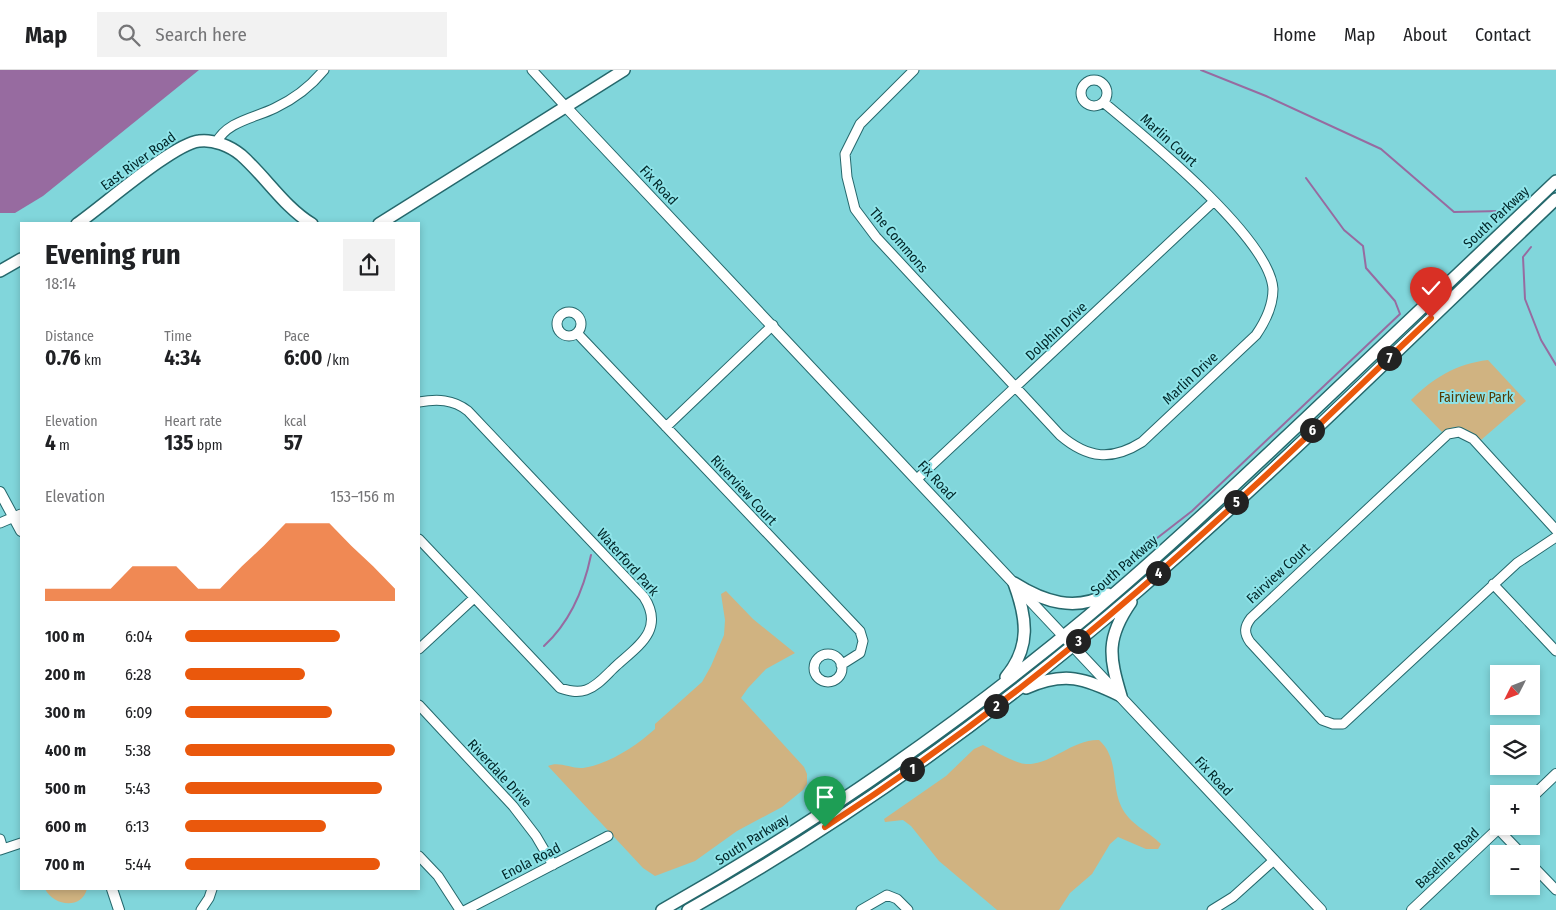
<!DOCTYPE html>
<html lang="en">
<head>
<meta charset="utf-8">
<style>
  body { margin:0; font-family:"Fira Sans Condensed",sans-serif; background:#f2f2f2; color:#202124; height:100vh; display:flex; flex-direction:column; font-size:19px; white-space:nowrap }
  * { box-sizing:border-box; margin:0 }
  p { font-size:16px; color:#757577 }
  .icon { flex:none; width:28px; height:28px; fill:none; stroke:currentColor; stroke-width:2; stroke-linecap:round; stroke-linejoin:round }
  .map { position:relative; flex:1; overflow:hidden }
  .sheet { position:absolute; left:20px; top:152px; width:400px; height:668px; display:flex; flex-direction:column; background:#fff; border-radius:0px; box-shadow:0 2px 8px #0003 }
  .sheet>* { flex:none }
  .needle { width:32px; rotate:228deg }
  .tools { position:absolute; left:1490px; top:595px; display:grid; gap:10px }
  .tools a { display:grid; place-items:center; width:50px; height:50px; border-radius:0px; background:#fff; box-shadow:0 2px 8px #0003; font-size:25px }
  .pin { position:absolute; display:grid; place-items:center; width:42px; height:42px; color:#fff; margin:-51px -21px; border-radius:50% 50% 50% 0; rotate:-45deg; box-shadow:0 0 5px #0007 }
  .pin .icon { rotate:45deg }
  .km { position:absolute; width:25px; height:25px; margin:-12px; border-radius:50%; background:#222; color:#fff; font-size:14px; line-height:25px; text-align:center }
  .round { display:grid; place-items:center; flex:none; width:52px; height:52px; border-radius:0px; background:#f2f2f2 }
  .head { display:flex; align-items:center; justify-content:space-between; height:85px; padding:0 25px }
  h1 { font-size:28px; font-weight:700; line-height:38px }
  .figures { display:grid; grid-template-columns:repeat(3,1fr); gap:8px; height:85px; padding:5px 25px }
  .figures div { display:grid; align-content:center }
  .figures b { font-size:21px; font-weight:700 }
  .figures small { font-size:14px; font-weight:400 }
  .figures p { font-size:14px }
  .chart { height:140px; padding:10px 25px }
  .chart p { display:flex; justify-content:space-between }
  .chart svg { width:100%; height:90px; margin-top:5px; fill:#ea580c; opacity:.7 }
  ul { padding:0 25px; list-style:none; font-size:16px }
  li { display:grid; grid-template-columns:80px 60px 1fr; align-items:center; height:38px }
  li i { height:12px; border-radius:6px; background:#ea580c }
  header { display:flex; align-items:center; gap:30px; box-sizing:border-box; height:70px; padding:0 25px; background:#fff; border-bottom:1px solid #e0e0e0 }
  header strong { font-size:24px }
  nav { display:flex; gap:28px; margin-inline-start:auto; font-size:18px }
  .search { width:350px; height:45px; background:#f2f2f2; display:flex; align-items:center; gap:12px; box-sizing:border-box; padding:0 18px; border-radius:0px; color:#757577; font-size:19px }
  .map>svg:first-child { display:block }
</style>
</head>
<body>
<header>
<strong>Map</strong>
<div class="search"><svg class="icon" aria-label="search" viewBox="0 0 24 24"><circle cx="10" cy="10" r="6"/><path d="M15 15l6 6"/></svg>Search here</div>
<nav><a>Home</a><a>Map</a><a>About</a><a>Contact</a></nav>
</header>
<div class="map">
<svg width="1556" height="840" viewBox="0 0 1556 840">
  <rect width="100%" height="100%" fill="#81d6db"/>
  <!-- green -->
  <path fill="#d0b381" d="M1488,290L1526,331L1481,370C1469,359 1457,352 1442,362L1411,330C1433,308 1456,294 1488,290Z
    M726,521L753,549L795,583L766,599L748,618L741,628L804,697L807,704V714L803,720L782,737L737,761L695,791L655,806L643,798L548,696C559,691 571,699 583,698C609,694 636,676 655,659V654L702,612L711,596L724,565L725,550L721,524Z
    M1099,670C1119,688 1111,714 1121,736C1129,754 1148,761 1161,774L1158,779H1146L1118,767L1110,774L1092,804L1070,823L1059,840H997L939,791L911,756L903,750L885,752L884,749L946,706L974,679L983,675C993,680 1016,694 1026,694C1052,695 1072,669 1099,670Z
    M45,819H87C81,840 54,836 45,819Z"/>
  <!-- water -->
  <path fill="#976ba0" d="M0,0H199L43,126L15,143H0Z"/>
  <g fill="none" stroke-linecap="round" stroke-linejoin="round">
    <!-- stream -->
    <path stroke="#976ba0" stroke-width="2" d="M1201,0L1266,26L1381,79L1454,142L1501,141
      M1531,177L1523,187L1525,229L1541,270L1556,295
      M1143,479L1192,441L1400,244L1395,231L1366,198L1363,176L1344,160L1306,108
      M544,576C570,552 584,519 591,485"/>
    <!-- minor casing -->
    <g stroke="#25686c" stroke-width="11">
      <path id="minor" d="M532,0L566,37
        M914,0L860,54L845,84L847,107L855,139L876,167L1060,365C1088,389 1112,391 1142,372L1256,265C1265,252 1273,236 1273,219C1270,168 1144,66 1103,32
        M1081 23a13 13 0 1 1 26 0a13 13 0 1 1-26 0Z
        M216,73C227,51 255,48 275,38C294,29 311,16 324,0
        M557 254a12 12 0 1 1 24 0a12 12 0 1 1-24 0Z
        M577,263L860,561L863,571L860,583L841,595
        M419,332C437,329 453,329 468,341L644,527C665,560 638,576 616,596C607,604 598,616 586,620C577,623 569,621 560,618L419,469
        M666,357L773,255
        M917,409L1213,132
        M0,453L21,444
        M1556,460L1473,369L1459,362L1448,364L1251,548C1244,557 1244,563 1250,572L1322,650L1333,654H1343L1517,493L1556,467
        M1493,514L1556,581
        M419,579L474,528
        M814 598a14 14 0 1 1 28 0a14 14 0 1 1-28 0Z
        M419,635L513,736L536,766L553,795
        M1498,759L1522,784
        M0,769L3,779
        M0,780L21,773
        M419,786L438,806L460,840
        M1531,794L1556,820
        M201,840L209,828L212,819
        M466,840L608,766
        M861,840L887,825L897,829L908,840
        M1212,840L1233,827L1274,790"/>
    </g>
    <!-- tertiary casing -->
    <g stroke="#25686c" stroke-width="12">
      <path id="tertiary" d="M566,37L1321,840
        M0,422L21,461
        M1531,728L1556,704
        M112,819L119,840
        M1412,840L1501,756"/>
    </g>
    <!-- secondary casing -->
    <g stroke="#25686c" stroke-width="14">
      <path id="secondary" d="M77,154C103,136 173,74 199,71C213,69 230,76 241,85C266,107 284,137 312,154
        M379,154L624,0
        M0,201L21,189
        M1014,513C1044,532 1075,542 1108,524
        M1006,607C1031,577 1027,548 1014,513
        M1026,618C1065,601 1084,608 1121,626
        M1121,626C1109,586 1106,568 1131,532
        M662,840C813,755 955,657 1088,546C1163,483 1235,415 1307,347C1390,268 1473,190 1556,111
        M688,840C849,750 1000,640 1139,520C1283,395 1418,260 1556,129"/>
    </g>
    <!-- minor -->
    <use href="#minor" stroke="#fff" stroke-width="9"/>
    <!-- tertiary -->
    <use href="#tertiary" stroke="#fff" stroke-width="10"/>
    <!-- secondary -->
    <use href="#secondary" stroke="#fff" stroke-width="11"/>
  </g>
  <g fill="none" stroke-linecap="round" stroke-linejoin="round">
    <!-- route casing -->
    <g stroke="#fff" stroke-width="10">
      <path id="route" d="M825,757C935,686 1040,606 1139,520C1240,433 1335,339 1431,248"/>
    </g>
    <!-- route -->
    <use href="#route" stroke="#ea580c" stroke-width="6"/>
  </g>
  <g text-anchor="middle" stroke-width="4" stroke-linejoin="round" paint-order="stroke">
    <!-- street labels -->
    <g font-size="14" fill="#002527" stroke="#8ee3e8">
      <text transform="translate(1169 70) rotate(42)" y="5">Marlin Court</text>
      <text transform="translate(138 91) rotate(-36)" y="5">East River Road</text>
      <text transform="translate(659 115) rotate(47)" y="5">Fix Road</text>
      <text transform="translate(1496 147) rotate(-43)" y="5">South Parkway</text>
      <text transform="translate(899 170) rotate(49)" y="5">The Commons</text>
      <text transform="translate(1056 261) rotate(-43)" y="5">Dolphin Drive</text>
      <text transform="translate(1190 308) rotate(-43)" y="5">Marlin Drive</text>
      <text transform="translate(937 410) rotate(47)" y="5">Fix Road</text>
      <text transform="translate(744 420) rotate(47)" y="5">Riverview Court</text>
      <text transform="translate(628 492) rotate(48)" y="5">Waterford Park</text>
      <text transform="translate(1124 495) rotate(-41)" y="5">South Parkway</text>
      <text transform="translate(1278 503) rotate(-43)" y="5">Fairview Court</text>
      <text transform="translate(500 703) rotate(47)" y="5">Riverdale Drive</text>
      <text transform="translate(1214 706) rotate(47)" y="5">Fix Road</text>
      <text transform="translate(752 769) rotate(-32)" y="5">South Parkway</text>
      <text transform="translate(1447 788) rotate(-43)" y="5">Baseline Road</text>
      <text transform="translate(531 791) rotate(-27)" y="5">Enola Road</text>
    </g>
    <!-- park labels -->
    <g font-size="14" fill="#543b04" stroke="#8ee3e8">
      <text x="1476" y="332">Fairview Park</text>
    </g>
  </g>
</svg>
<div class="tools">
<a><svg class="needle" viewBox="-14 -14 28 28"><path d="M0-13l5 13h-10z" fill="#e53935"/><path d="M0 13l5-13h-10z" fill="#757577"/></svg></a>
<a><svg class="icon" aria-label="layers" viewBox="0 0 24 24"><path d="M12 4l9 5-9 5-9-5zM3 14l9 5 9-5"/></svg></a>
<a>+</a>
<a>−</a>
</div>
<div class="pin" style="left:825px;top:757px;background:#1e9e55"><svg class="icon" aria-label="arrive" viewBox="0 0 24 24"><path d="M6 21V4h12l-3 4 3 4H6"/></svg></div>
<div class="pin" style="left:1431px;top:248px;background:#d93025"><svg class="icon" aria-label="check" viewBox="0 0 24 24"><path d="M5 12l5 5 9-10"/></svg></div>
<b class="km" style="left:912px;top:699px">1</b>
<b class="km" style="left:996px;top:636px">2</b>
<b class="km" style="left:1078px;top:571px">3</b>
<b class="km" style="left:1158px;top:503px">4</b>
<b class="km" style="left:1236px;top:432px">5</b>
<b class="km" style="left:1312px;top:360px">6</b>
<b class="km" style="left:1389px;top:288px">7</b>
<section class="sheet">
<div class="head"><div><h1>Evening run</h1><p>18:14</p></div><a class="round"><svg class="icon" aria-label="share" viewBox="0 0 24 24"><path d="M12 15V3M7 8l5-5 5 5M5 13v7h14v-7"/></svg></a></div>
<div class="figures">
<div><p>Distance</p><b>0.76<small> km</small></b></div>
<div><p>Time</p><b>4:34</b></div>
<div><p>Pace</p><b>6:00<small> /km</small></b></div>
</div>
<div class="figures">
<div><p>Elevation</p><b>4<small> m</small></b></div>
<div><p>Heart rate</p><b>135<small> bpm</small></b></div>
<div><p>kcal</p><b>57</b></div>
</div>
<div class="chart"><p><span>Elevation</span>153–156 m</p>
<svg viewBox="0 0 160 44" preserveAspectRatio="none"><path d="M0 44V38L10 38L20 38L30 38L40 27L50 27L60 27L70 38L80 38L90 27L100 17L110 6L120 6L130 6L140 17L150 27L160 38V44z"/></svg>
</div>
<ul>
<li><b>100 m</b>6:04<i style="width:74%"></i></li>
<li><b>200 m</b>6:28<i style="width:57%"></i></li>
<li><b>300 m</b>6:09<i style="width:70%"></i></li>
<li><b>400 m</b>5:38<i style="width:100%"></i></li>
<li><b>500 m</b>5:43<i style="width:94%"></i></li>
<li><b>600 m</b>6:13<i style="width:67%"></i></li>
<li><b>700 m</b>5:44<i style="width:93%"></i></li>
</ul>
</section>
</div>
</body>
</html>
